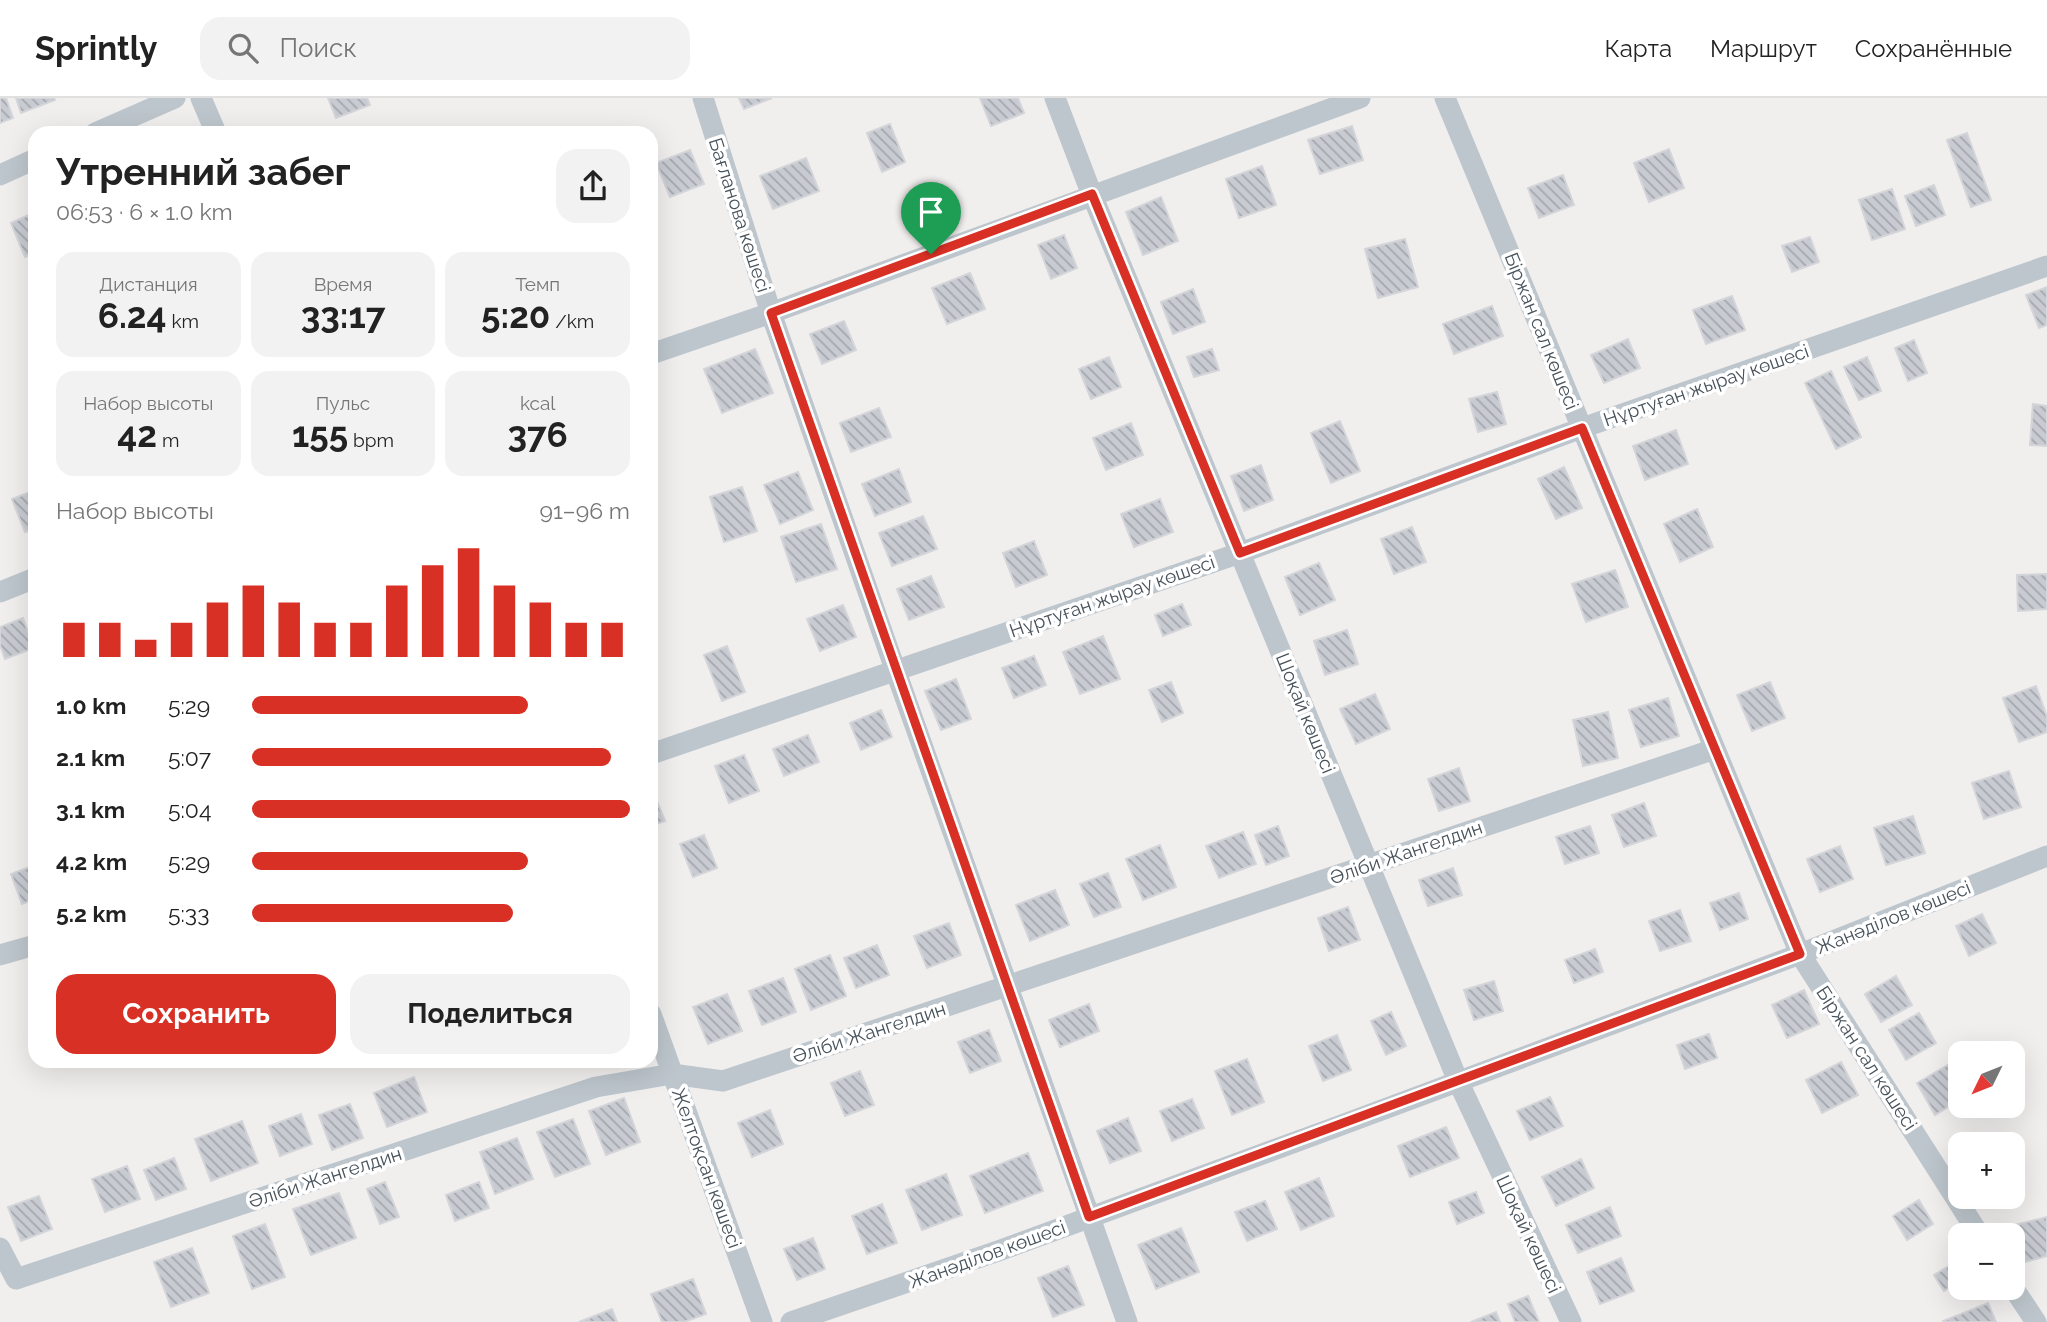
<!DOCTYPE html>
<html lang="ru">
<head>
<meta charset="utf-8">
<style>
  body { margin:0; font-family:Raleway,sans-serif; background:#f2f2f2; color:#222; height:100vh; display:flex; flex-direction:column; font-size:26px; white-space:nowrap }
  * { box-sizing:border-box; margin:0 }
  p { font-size:23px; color:#767676 }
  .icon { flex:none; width:38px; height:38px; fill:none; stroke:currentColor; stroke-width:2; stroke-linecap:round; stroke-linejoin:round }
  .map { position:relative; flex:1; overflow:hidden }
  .panel { position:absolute; left:28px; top:28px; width:630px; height:942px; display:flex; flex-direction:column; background:#fff; border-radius:21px; box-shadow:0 7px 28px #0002 }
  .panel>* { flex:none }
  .needle { width:46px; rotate:227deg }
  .controls { position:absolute; left:1948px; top:943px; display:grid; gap:14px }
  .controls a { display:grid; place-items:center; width:77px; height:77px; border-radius:14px; background:#fff; box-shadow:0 7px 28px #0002; font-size:35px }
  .pin { position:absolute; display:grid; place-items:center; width:60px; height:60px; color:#fff; margin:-72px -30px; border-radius:50% 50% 50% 0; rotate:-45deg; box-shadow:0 0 7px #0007 }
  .pin .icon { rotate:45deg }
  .round { display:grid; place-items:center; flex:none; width:74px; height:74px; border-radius:21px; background:#f2f2f2 }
  .summary { display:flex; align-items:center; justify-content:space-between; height:119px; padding:0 28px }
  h1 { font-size:38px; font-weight:700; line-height:52px }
  .stats { display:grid; grid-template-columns:repeat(3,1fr); gap:10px; height:119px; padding:7px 28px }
  .stats div { display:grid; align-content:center; border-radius:18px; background:#f2f2f2; text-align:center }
  .stats b { font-size:35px; font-weight:700 }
  .stats small { font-size:19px; font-weight:400 }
  .stats p { font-size:19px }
  .chart { height:196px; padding:14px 28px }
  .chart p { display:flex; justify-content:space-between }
  .chart svg { width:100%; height:126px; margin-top:7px; stroke:#d93025; stroke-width:6 }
  .primary-button { display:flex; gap:14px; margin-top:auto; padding:14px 28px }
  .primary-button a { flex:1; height:80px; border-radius:21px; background:#d93025; color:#fff; font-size:28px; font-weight:700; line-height:80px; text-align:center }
  .primary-button a+a { background:#f2f2f2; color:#222 }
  ul { padding:0 28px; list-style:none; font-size:23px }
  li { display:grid; grid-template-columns:112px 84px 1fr; align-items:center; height:52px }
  li i { height:18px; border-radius:9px; background:#d93025 }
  header { display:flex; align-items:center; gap:42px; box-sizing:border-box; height:98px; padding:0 35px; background:#fff; border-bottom:2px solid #e0e0e0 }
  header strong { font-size:33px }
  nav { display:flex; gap:38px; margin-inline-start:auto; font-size:24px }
  .search { width:490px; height:63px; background:#f2f2f2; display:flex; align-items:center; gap:18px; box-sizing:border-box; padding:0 24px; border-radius:21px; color:#767676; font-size:26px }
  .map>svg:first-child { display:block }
</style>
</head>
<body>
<header>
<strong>Sprintly</strong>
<div class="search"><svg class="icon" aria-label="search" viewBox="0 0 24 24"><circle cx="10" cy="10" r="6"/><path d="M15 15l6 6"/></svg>Поиск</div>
<nav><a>Карта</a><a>Маршрут</a><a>Сохранённые</a></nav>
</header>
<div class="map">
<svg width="2047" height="1224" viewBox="0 0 2047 1224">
  <defs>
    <pattern id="building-back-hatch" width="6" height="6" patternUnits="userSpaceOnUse" patternTransform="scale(1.75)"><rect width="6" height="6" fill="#c8cbd1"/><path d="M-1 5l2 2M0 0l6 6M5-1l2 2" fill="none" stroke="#a4a7ad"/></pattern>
  </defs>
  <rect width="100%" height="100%" fill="#f1eeee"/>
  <!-- building -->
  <path fill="url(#building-back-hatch)" stroke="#d3d5d9" stroke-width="2" d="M0,0H6L13,20L0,25Z
    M16,0H54L55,2L21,15Z
    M328,0H367L370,7L336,20Z
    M739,0H772L744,11Z
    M980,0H1018L1024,15L991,28Z
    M890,26L905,64L882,74L867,35Z
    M1352,28L1363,62L1320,76L1308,42Z
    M1967,35L1991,102L1971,109L1947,42Z
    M1669,51L1684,90L1649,104L1634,65Z
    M690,52L704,86L670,99L656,65Z
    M806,60L819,93L773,111L760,78Z
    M1262,68L1276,107L1239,120L1226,81Z
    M1563,77L1574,107L1539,120L1528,90Z
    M1934,87L1945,117L1916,128L1905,98Z
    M1892,91L1905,131L1872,142L1859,102Z
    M1161,99L1178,143L1143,157L1126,114Z
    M35,114V155L25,159L11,125Z
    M1064,137L1077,170L1051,181L1038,147Z
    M1810,139L1819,164L1792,174L1782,148Z
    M1405,141L1418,189L1378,200L1365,151Z
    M970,175L985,211L947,226L932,190Z
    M2047,189V227L2039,230L2026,197Z
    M1193,191L1205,224L1173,236L1161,204Z
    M1732,198L1745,232L1706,246L1693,212Z
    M1492,208L1503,238L1454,256L1443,226Z
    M844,223L856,252L822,266L810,236Z
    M1628,241L1640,270L1604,285L1591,257Z
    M1914,242L1927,275L1908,283L1895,250Z
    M755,251L773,295L722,315L704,271Z
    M1212,251L1219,272L1194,279L1187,259Z
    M1109,259L1121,289L1091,301L1079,271Z
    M1867,259L1881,293L1859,302L1844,269Z
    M1831,273L1861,339L1836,351L1805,285Z
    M1497,294L1506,326L1478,334L1469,301Z
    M2033,306L2047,308V348L2030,347Z
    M879,310L891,339L851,354L840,325Z
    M1340,323L1360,373L1331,385L1311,335Z
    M1131,325L1143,357L1106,372L1093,340Z
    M1676,332L1688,366L1645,382L1633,348Z
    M1261,367L1273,402L1244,413L1231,378Z
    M1564,369L1582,410L1556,421L1538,381Z
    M899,371L911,404L875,418L862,386Z
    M798,374L813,412L780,426L764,387Z
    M742,389L757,433L724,444L710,399Z
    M35,392V431L25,434L12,401Z
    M1160,401L1173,434L1134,449L1121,416Z
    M1697,411L1713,449L1680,464L1664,426Z
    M923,418L937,451L892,468L879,435Z
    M821,426L837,471L796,484L781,439Z
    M1412,429L1426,464L1394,476L1381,441Z
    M1034,443L1047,477L1016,489L1003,455Z
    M1319,465L1335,502L1300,517L1285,479Z
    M1615,472L1628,509L1586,524L1572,486Z
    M2047,476V511L2018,513L2017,477Z
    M931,478L944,509L909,522L897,491Z
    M1182,506L1191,527L1163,538L1155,517Z
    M843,507L856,539L820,553L807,521Z
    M23,520L34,550L5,561L0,547V529Z
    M1347,532L1358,566L1325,577L1314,543Z
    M1103,538L1120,581L1080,596L1063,554Z
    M727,548L745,594L722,603L704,557Z
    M1034,558L1046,587L1014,600L1002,570Z
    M956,581L971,621L941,632L925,593Z
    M1171,584L1183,615L1162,624L1149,592Z
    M1770,584L1785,620L1752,633L1737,597Z
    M2036,588L2047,619V634L2019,644L2003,600Z
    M1375,596L1390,631L1356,646L1340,611Z
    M1668,600L1679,638L1641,649L1629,612Z
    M881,612L892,639L861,652L850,625Z
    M1608,614L1618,660L1583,668L1573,622Z
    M808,637L819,664L784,678L773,651Z
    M744,657L759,693L729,705L715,668Z
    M1459,670L1470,703L1439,713L1428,681Z
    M2009,673L2021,709L1984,721L1972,685Z
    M651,688L665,723L651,728Z
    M1644,705L1656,738L1624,749L1612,717Z
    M1913,718L1925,755L1886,767L1874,730Z
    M1278,728L1289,758L1266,767L1255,737Z
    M1590,728L1599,755L1565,766L1556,739Z
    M1243,734L1256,766L1219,780L1206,748Z
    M704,737L717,770L693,779L680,746Z
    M1160,747L1176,789L1143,802L1126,761Z
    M1840,748L1853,781L1820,794L1807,761Z
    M35,767V801L22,806L11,776Z
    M1453,770L1462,797L1428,808L1419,782Z
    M1108,775L1121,809L1094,819L1080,786Z
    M1055,792L1069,827L1030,843L1016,807Z
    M1739,795L1748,821L1720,832L1710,805Z
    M1348,809L1360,842L1329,853L1318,820Z
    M1680,812L1691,843L1660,853L1649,823Z
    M1982,816L1996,845L1969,858L1956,828Z
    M949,825L961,857L927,870L914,838Z
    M877,847L889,877L856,890L844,860Z
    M1595,851L1603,874L1574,885L1565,862Z
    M830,857L846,898L811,912L795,871Z
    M1896,878L1912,907L1881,924L1865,896Z
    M783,880L796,914L762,927L749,893Z
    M1494,883L1503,913L1474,922L1464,892Z
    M1804,892L1819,926L1787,940L1772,907Z
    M727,896L742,933L708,946L693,909Z
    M1089,906L1099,933L1060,949L1049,922Z
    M1391,914L1406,948L1386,957L1371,923Z
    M1919,915L1936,945L1906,962L1889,932Z
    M989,932L1001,963L970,975L958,944Z
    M1709,936L1717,960L1685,971L1677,947Z
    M1337,937L1351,972L1323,983L1309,948Z
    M1247,961L1264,1004L1232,1017L1215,973Z
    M1841,964L1858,997L1822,1015L1806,982Z
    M1951,965L1960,980V1002L1935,1017L1917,985Z
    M860,973L874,1007L845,1018L831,985Z
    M414,979L427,1014L387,1029L374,995Z
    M1550,999L1563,1028L1530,1042L1517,1013Z
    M624,1000L640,1044L606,1057L589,1013Z
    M1192,1001L1204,1030L1172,1043L1160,1013Z
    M350,1006L363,1040L332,1052L319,1017Z
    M770,1012L783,1046L752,1059L738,1025Z
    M301,1016L312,1046L280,1058L269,1028Z
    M1128,1020L1141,1053L1110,1065L1097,1033Z
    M573,1021L590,1066L555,1079L537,1034Z
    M242,1023L258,1065L211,1083L195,1041Z
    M1446,1029L1459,1060L1410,1079L1398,1048Z
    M517,1040L533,1081L495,1096L480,1054Z
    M1028,1055L1043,1093L985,1115L970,1078Z
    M174,1060L186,1091L156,1102L144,1072Z
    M1581,1061L1594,1090L1556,1108L1542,1079Z
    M127,1068L140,1101L105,1114L92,1081Z
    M946,1076L962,1117L922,1132L906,1092Z
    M1319,1080L1334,1118L1301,1132L1285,1094Z
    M385,1084L399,1119L380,1126L367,1091Z
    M479,1084L489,1110L455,1123L446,1097Z
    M1476,1094L1484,1115L1457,1126L1449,1104Z
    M339,1095L356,1140L311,1157L293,1111Z
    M39,1098L52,1131L21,1143L8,1109Z
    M1919,1102L1933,1126L1907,1142L1893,1118Z
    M1265,1103L1277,1131L1247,1143L1235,1114Z
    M882,1106L897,1145L867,1156L852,1118Z
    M1610,1109L1621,1138L1578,1155L1566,1127Z
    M2047,1119V1158L2025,1164L2015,1127Z
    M265,1126L285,1179L252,1191L233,1138Z
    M1181,1130L1199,1174L1156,1191L1138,1147Z
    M813,1140L825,1171L797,1182L784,1151Z
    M192,1150L209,1195L171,1209L154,1164Z
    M1621,1160L1634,1193L1600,1206L1587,1174Z
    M1957,1163L1960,1168V1183L1944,1193L1934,1177Z
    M1068,1168L1084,1207L1053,1219L1038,1180Z
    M693,1181L706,1216L684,1224H662L651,1196Z
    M1528,1198L1539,1224H1515L1508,1206Z
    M1988,1205L1996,1224H1944L1943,1223Z
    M612,1211L617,1224H579Z
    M1496,1214L1500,1224H1471Z"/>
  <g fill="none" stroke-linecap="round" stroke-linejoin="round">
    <!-- street -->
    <path stroke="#bdc6cc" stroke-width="21" d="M201,0L216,35
      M703,0L771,215L895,571L1127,1224
      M1055,0L1092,97L1458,983L1571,1224
      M1445,0L1800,856L1980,1138
      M95,35L175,0
      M0,77L35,61
      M651,256L771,215L1360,0
      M0,494L35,480
      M651,656L1240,455L1582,330L2047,168
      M0,857L35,847
      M651,916L762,1224
      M0,1150L16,1181L596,989L672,976L723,983L1715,651
      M2012,1188L2036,1224
      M791,1224L1001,1152L1328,1032L1800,856L2047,758"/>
  </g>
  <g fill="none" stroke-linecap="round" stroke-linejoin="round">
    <!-- route casing -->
    <g stroke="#fff" stroke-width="14">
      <path id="route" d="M1092,96L1240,455L1582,330L1800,856L1089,1119L771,215Z"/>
    </g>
    <!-- route -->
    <use href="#route" stroke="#d93025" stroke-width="9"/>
  </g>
  <g text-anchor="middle" stroke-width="7" stroke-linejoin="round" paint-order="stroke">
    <!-- street labels -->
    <g font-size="19" fill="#47525b" stroke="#fff">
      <text transform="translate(740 117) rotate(72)" y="7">Бағланова көшесі</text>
      <text transform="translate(1542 233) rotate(68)" y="7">Біржан сал көшесі</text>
      <text transform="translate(1706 287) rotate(-19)" y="7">Нұртуған жырау көшесі</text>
      <text transform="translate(1112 498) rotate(-19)" y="7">Нұртуған жырау көшесі</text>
      <text transform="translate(1306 615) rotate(68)" y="7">Шоқай көшесі</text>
      <text transform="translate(1406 754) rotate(-19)" y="7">Әліби Жангелдин</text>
      <text transform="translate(1893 819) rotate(-22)" y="7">Жанәділов көшесі</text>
      <text transform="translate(869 934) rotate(-18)" y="7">Әліби Жангелдин</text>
      <text transform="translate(1867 960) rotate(57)" y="7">Біржан сал көшесі</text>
      <text transform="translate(707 1070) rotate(70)" y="7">Желтоқсан көшесі</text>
      <text transform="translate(325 1079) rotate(-18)" y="7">Әліби Жангелдин</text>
      <text transform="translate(1529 1136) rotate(65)" y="7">Шоқай көшесі</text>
      <text transform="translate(987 1156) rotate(-20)" y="7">Жанәділов көшесі</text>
    </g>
  </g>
</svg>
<div class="controls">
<a><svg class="needle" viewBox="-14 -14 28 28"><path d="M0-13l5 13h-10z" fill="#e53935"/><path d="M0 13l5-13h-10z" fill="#767676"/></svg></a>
<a>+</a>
<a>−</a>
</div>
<div class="pin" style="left:931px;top:156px;background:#1e9e55"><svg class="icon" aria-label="arrive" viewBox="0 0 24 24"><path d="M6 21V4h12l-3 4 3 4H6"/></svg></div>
<section class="panel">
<div class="summary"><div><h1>Утренний забег</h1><p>06:53 · 6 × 1.0 km</p></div><a class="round"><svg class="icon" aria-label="share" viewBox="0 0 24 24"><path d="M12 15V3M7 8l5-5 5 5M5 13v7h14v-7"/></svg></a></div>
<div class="stats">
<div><p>Дистанция</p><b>6.24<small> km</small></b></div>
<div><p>Время</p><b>33:17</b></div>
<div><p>Темп</p><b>5:20<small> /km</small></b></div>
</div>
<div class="stats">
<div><p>Набор высоты</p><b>42<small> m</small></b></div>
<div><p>Пульс</p><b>155<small> bpm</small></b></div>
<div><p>kcal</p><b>376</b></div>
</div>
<div class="chart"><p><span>Набор высоты</span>91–96 m</p>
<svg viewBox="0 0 160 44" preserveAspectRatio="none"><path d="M5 44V32M15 44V32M25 44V38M35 44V32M45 44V25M55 44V19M65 44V25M75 44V32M85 44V32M95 44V19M105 44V12M115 44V6M125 44V19M135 44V25M145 44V32M155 44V32"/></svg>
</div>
<ul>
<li><b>1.0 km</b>5:29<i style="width:73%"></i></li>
<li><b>2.1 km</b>5:07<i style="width:95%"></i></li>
<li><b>3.1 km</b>5:04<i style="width:100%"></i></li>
<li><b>4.2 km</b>5:29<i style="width:73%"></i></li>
<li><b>5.2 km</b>5:33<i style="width:69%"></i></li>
</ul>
<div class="primary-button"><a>Сохранить</a><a>Поделиться</a></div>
</section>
</div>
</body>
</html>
